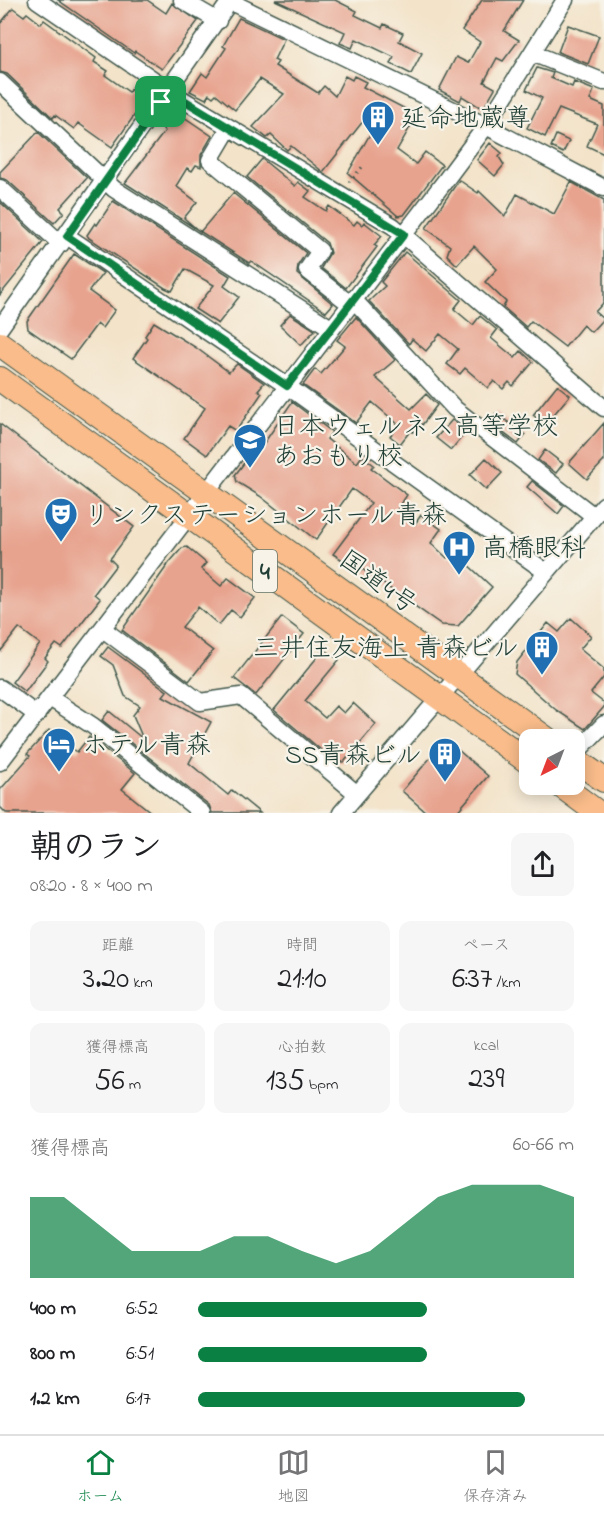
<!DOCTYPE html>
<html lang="ja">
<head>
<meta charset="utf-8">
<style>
  body { margin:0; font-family:"Indie Flower","Klee One",sans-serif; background:#f6f6f6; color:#202124; height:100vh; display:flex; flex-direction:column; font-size:22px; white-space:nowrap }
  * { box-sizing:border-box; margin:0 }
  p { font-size:20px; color:#757577 }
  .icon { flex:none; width:33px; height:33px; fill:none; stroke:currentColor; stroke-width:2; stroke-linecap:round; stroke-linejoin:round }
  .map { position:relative; height:813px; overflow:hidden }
  .drawer { display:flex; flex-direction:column; background:#fff; flex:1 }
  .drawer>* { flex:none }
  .needle { width:39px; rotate:222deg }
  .buttons { position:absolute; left:519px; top:729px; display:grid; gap:12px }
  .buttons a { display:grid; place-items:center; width:66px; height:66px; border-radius:12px; background:#fff; box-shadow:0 3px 15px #0003; font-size:30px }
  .pin { position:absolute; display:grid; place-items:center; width:51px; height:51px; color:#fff; margin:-26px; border-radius:12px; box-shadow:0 3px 9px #0006 }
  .round { display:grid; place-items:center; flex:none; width:63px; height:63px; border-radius:12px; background:#f6f6f6 }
  .overview { display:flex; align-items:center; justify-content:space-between; height:102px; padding:0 30px }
  h1 { font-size:33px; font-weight:600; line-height:45px }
  .metrics { display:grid; grid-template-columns:repeat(3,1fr); gap:9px; height:102px; padding:6px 30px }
  .metrics div { display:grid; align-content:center; border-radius:12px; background:#f6f6f6; text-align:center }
  .metrics b { font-size:30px; font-weight:600 }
  .metrics small { font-size:16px; font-weight:400 }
  .metrics p { font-size:16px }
  .chart { height:168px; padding:12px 30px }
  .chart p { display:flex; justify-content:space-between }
  .chart svg { width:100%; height:108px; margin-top:6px; fill:#0b8043; opacity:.7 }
  ul { padding:0 30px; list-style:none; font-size:20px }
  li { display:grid; grid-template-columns:96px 72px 1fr; align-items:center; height:45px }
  li i { height:15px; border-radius:8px; background:#0b8043 }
  .dock { display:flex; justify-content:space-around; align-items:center; height:84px; border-top:2px solid #e0e0e0; background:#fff; font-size:16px; color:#757577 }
  .dock a { display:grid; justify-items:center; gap:3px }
  .dock .selected { color:#0b8043 }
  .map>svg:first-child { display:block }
</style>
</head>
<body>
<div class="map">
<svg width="604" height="813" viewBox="0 0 604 813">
  <rect width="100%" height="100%" fill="#f7f3e8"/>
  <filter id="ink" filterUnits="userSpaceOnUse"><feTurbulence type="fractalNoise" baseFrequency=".0167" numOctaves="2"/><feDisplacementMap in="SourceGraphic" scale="12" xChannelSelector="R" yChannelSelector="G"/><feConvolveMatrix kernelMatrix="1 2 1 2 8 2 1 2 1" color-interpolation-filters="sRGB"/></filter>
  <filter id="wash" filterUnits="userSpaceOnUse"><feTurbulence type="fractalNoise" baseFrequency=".008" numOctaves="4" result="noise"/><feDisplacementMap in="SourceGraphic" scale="24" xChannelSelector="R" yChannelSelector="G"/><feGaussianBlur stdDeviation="1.35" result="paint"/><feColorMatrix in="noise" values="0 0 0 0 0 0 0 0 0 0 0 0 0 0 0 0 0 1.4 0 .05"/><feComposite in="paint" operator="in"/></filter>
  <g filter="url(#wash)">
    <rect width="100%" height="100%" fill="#f3e3c9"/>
    <g id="blocks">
      <!-- building -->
      <path fill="#e7a38e" d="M58,0H147L166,13L172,3L198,21L162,69L135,51L134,53Z
        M275,0H335L357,11L355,15L382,28L384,24L403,33L399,41L422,53L411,74L391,64L394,57L356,39L352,48L340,43L345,32Z
        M482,0H523L504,31L519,40L503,61L497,58L484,82L495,88L483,109L462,96L460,101L439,90L456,57L468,63L480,42L462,30Z
        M13,8L24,16L27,13L41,24L44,20L96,58L94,62L108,71L105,75L129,92L135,84L145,91L142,96L146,99L112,147L78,123L74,129L55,115L53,118L7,74L0,72V24Z
        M239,18L284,39L274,60L278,62L275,66L318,93L324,86L335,96L345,76L352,80L354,76L366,82L363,87L417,115L397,150L416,164L425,152L442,165L404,215L398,216L348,173L374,127L364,120L323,172L291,146L287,150L271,135L267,138L253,127L284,94L260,79L235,110L216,94L213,97L209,94L206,99L190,91L202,73L207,77L226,48L223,46Z
        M568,25L599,36L588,64L558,52Z
        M537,68L553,73L551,78L572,87L574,82L594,90L590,100L604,106V154L587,146L597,124L559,109L545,137L527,128L542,98L526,90Z
        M175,111L212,136L201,155V167L196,165L192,171L187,168L176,186L197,202L184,218L200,232L233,193L306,253L298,265L297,274L333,304L326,312L251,261L249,263L125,183L165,131L163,129Z
        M38,132L87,178L60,208L64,212L54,223L7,180L0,178V172Z
        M556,135L569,141L563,153L551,147Z
        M490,143L502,153L499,157L504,165L495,176L477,160Z
        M262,159L295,186L298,182L310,191L305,197L326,211L329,206L354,225L357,221L362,225L364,222L382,236L374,245L377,247L346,288L321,268L330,253L327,243L247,177Z
        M459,180L478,193L479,191L505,216L517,194L554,214L571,182L604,200V302L595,312L603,319L591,332L583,325L565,347L531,321L526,327L503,307L506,302L485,282L497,269L474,246L457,265L447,255L450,246L426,228Z
        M113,201L230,276L224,286L239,297L218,324L195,309L214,285L185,269L172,291L165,288L89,238L87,235L95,223L97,225Z
        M0,202L43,242L0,295Z
        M405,252L461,300L454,309L473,325L480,316L497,330L491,338L515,358L521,351L533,362L513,386L509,382L503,389L494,381L488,388L465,368L460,374L447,364L458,349L440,334L426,351L412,339L409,344L369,301L385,286L381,282Z
        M74,254L103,273L89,291L115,310L102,328L97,324L71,359L28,329L27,321Z
        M290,314L315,330L301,345L280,325Z
        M356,317L395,360L375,377L411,409L426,394L437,405L422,425L420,423L413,432L411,430L400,444L390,436L399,425L372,402L356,423L303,385L315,369L321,374L345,346L337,340Z
        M154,322L195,347L229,372L237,364L264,383L258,390L262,393L236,431L228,426L207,455L184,438L205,408L133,358L147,338L145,336Z
        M557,385L570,395L545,425L533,415Z
        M292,402L332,432L327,439L357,463L362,456L374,465L371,468L407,495L397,510L415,524L421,515L441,529L431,543L447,558L453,551L492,587L458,626L442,625L362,569L360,571L333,554L371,503L352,489L316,540L260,496L237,482L235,475L257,446L260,449Z
        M496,413L525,435L518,444L489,422Z
        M452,420L467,431L451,450L436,438Z
        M604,423V461L587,479L569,463Z
        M0,424L134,527L110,559L116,565L94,594L100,599L62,648L56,644L45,658L48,661L25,692L12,682L40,644L19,628L0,652Z
        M545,450L563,464L556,473L538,460Z
        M486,458L502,473L486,490L470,475Z
        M532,481L564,506L558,514L527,487Z
        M187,547L206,563L201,569L221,586L228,578L255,598L240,617L231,610L219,625L198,607L182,627L213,651L189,681L122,630L169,563L182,548Z
        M282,617L304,634L256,695L234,678Z
        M571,618L591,636L580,649L604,669V677L591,693L604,703V707L585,729L556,710L515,674L517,662L548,623L559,632Z
        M108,647L167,691L163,696L211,722L189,763L228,795L232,790L260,813H212L209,805L102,720L109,711L143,739L133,715L140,706L125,696L113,665L101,656Z
        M324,649L339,660L305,701L325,718L336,706L344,713L353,703L376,724L344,762L334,761L274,710Z
        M49,730L77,752L89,737L135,773L122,789L152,813H6L0,807V790L30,756L27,754Z
        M450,743L488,776L456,813H427L402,791L437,750L441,754Z"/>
    </g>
  </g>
  <g filter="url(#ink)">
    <use href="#blocks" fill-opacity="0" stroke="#3f564a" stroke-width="1.5"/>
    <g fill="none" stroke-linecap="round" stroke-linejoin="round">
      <!-- minor casing -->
      <g stroke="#3f564a" stroke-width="19">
        <path id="minor" d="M37,0L182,99L393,226L604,408
          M182,0L218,21
          M231,2L486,126L604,188
          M532,53L604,82
          M0,82L114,189L331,328
          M229,128L210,160L320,251L307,270L350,304
          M0,188L61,244
          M67,236L287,386L546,572
          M353,299L455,409L594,516
          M0,328L231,0
          M103,629L200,702L241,696L357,794
          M0,688L37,715
          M50,698L93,726L202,813
          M574,755L604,724
          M0,762L445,181L486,126L565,0
          M341,813L604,505"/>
      </g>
      <!-- highway casing -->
      <g stroke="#3f564a" stroke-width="26">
        <path id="highway" d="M0,344L548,740
          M0,379L530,763
          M574,759L604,780
          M559,784L598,813"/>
      </g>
      <!-- path -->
      <path stroke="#3f564a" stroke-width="3" stroke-dasharray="1.5 4.5" stroke-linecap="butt" d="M349,182L364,165"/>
      <!-- minor -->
      <use href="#minor" stroke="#fff" stroke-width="16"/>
      <!-- highway -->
      <use href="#highway" stroke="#f9bc8a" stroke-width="24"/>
    </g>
  </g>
  <g fill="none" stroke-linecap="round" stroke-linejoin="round" filter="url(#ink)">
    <!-- route casing -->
    <g stroke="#fff" stroke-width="12">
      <path id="route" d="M169,91L404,234L287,386L67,236Z"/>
    </g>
    <!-- route -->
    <use href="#route" stroke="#0b8043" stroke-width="8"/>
  </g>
  <!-- icons -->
  <defs>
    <g id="building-pin" transform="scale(1.725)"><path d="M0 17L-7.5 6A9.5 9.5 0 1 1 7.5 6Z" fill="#1f6fb2" stroke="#f7f3e8"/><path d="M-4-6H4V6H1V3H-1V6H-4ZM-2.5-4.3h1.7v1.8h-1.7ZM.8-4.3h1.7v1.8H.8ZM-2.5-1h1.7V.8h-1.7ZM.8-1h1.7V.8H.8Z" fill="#fff"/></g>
    <g id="school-pin" transform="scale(1.725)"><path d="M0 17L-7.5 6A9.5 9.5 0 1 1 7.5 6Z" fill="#1f6fb2" stroke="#f7f3e8"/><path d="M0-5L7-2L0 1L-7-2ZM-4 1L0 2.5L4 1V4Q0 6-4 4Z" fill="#fff"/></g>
    <g id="theatre-pin" transform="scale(1.725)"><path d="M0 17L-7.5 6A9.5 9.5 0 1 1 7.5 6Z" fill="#1f6fb2" stroke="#f7f3e8"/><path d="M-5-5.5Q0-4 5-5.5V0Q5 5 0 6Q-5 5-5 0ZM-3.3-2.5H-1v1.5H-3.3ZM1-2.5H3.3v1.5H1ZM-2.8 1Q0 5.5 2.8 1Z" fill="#fff"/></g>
    <g id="hospital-pin" transform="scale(1.725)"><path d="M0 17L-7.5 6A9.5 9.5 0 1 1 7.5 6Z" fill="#1f6fb2" stroke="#f7f3e8"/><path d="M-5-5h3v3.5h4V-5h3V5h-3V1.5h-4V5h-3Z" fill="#fff"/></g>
    <g id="hotel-pin" transform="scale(1.725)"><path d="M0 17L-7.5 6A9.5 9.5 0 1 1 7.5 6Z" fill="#1f6fb2" stroke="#f7f3e8"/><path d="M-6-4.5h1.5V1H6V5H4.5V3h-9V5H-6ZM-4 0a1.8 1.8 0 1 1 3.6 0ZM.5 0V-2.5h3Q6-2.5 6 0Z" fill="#fff"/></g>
  </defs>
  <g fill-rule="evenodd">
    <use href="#building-pin" x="378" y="117"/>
    <use href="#school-pin" x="250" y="440"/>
    <use href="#theatre-pin" x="61" y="514"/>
    <use href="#hospital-pin" x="459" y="547"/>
    <use href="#building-pin" x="542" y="647"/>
    <use href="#hotel-pin" x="59" y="744"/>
    <use href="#building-pin" x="445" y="754"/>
  </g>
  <g text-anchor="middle" stroke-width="4.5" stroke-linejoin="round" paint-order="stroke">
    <!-- shield labels -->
    <rect fill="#f7f3e8" stroke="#60746a" stroke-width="1.5" x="253" y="550" width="24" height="42" rx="4.5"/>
    <g font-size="24" font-weight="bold" fill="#1f3d34">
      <text x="265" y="579">4</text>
    </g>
    <!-- poi labels -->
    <g font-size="26" fill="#1f3d34" stroke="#f7f3e8" text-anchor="start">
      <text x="401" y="126">延命地蔵尊</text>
      <text x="273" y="434">日本ウェルネス高等学校<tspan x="273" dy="30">あおもり校</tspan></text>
      <text x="84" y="523">リンクステーションホール青森</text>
      <text x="482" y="556">高橋眼科</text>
      <text x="519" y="656" text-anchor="end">三井住友海上 青森ビル</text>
      <text x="82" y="753">ホテル青森</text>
      <text x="422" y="763" text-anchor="end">SS青森ビル</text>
    </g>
    <!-- street labels -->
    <g font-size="26" fill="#1f3d34" stroke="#f7f3e8">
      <text transform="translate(379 581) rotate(36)" y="9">国道4号</text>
    </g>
  </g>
</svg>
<div class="buttons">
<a><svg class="needle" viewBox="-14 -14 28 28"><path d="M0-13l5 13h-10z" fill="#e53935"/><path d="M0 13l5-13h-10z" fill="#757577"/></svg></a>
</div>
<div class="pin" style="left:161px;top:102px;background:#1e9e55"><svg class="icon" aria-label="arrive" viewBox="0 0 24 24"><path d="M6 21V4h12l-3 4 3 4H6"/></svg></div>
</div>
<section class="drawer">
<div class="overview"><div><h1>朝のラン</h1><p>08:20 · 8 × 400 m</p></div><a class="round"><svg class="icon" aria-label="share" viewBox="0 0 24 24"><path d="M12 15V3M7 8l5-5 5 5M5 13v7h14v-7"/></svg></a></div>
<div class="metrics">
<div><p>距離</p><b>3.20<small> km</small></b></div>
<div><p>時間</p><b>21:10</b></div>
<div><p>ペース</p><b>6:37<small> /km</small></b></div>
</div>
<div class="metrics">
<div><p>獲得標高</p><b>56<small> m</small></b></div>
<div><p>心拍数</p><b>135<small> bpm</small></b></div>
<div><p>kcal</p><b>239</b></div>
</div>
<div class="chart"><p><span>獲得標高</span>60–66 m</p>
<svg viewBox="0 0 160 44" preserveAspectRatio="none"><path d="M0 44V11L10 11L20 22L30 33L40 33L50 33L60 27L70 27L80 33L90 38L100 33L110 22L120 11L130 6L140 6L150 6L160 11V44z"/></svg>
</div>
<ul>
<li><b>400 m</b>6:52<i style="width:61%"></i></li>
<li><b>800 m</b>6:51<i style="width:61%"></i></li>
<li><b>1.2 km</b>6:17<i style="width:87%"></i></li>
</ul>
</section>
<nav class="dock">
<a class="selected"><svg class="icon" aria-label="home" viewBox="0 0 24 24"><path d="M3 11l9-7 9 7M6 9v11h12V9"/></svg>ホーム</a>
<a><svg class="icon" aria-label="map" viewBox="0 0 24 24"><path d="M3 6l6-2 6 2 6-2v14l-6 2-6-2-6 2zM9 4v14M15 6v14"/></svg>地図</a>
<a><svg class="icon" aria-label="saved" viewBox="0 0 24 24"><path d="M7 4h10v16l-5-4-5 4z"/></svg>保存済み</a>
</nav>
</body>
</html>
